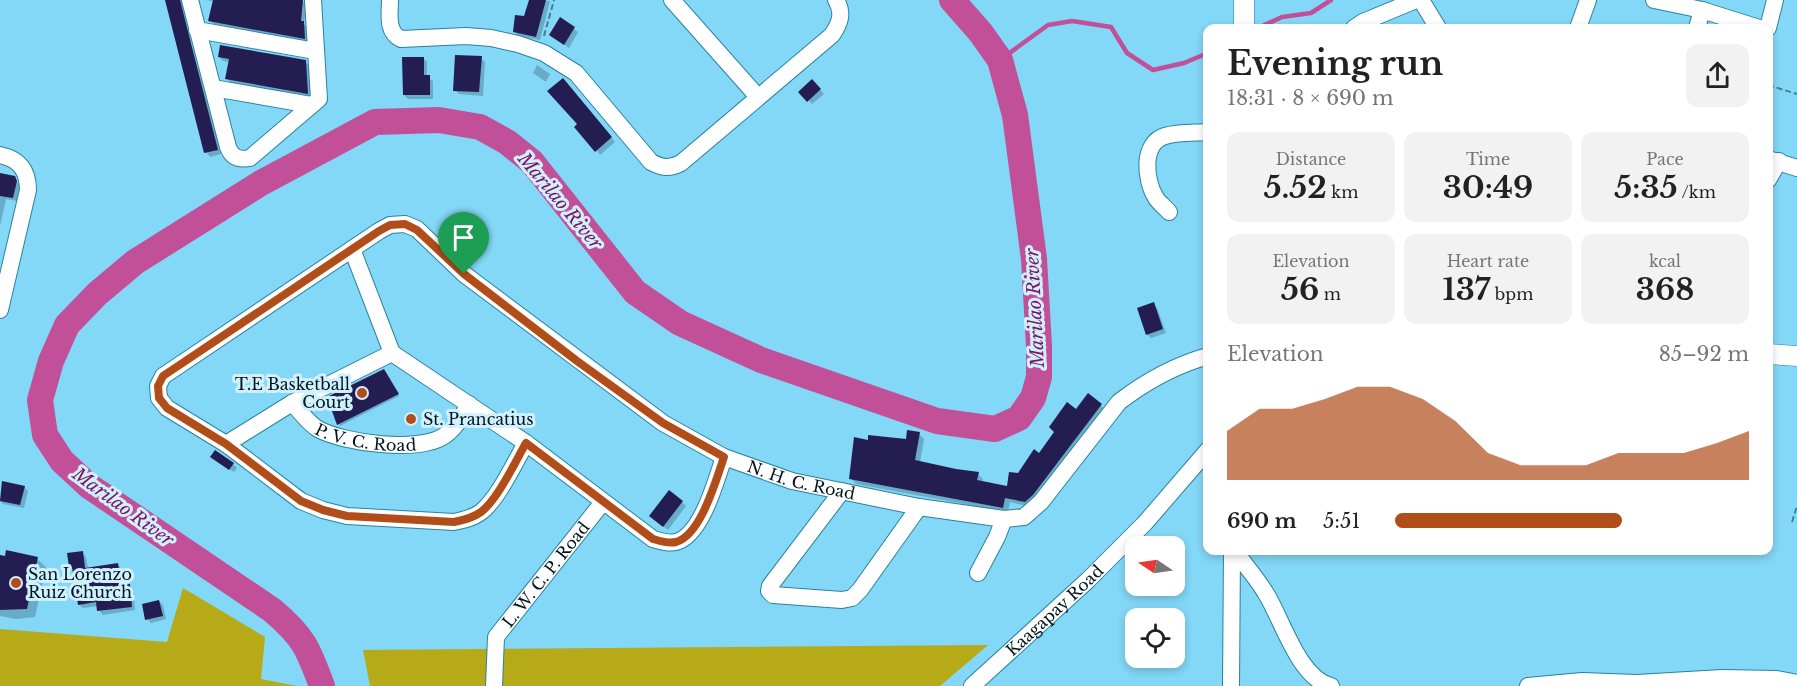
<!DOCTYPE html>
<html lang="en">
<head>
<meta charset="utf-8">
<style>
  body { margin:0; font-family:"Libre Baskerville",serif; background:#f2f2f2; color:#222; height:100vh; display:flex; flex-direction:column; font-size:22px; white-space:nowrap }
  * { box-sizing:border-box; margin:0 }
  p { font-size:20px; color:#767676 }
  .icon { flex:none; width:33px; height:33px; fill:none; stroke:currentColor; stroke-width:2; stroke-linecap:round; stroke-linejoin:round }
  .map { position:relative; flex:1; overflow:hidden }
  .drawer { position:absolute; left:1203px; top:24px; width:570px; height:531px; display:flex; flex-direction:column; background:#fff; border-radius:12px; box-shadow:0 3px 9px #0003 }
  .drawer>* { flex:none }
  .needle { width:39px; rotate:283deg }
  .buttons { position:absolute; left:1125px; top:536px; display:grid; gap:12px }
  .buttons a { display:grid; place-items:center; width:60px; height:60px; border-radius:12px; background:#fff; box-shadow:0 3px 9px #0003; font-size:30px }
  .pin { position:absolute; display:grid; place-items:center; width:51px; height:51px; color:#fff; margin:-62px -26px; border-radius:50% 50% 50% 0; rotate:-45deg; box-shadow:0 0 6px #0007 }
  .pin .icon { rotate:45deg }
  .round { display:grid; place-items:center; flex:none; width:63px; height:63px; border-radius:12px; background:#f2f2f2 }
  .summary { display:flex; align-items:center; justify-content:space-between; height:102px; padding:0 24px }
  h1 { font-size:33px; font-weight:700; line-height:45px }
  .figures { display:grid; grid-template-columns:repeat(3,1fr); gap:9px; height:102px; padding:6px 24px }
  .figures div { display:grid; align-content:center; border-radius:12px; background:#f2f2f2; text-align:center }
  .figures b { font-size:30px; font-weight:700 }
  .figures small { font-size:16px; font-weight:400 }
  .figures p { font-size:16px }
  .chart { height:168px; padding:12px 24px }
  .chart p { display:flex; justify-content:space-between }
  .chart svg { width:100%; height:108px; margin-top:6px; fill:#b14d19; opacity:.7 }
  ul { padding:0 24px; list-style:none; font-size:20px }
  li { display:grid; grid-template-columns:96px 72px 1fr; align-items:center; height:45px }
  li i { height:15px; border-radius:8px; background:#b14d19 }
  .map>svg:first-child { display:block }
</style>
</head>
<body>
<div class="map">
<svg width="1797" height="686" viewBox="0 0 1797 686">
  <rect width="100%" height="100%" fill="#83d7f7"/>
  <!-- green -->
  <path fill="#b6aa18" d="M183,588L265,637L261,679L297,686H0V629L167,642Z
    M988,645L940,686H370L363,650Z"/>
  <!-- shadow -->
  <path fill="#0003" d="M165,0H185L183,8L190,38L221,154L210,157L206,152Z
    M207,0H302L306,6L304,24L307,27L308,42L214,24L210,21L214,2Z
    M530,0L550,1L540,40L519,36L515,32L525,18Z
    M560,19L578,32L569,48L551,35Z
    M219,57L305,61L309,66L311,97L231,83L227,79L230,62L223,61Z
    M423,58L427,62V77L433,81V99H408L404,95Z
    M481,58L485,62L483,96L459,94L455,90Z
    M537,65L550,74L546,82L533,73Z
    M812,81L824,94L812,104L800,92Z
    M567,84L615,142L600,155L579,124Z
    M0,175L14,178L20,186L17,201L6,199L0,226Z
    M1153,304L1157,308L1166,333L1151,338L1147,334Z
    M385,372L399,396L340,426L329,398Z
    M1088,395L1106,410L1030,507L1010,502L1008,512L856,484L851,478L869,442L907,441L919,434L924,439L920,463L978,474L983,479L982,483L1008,487L1040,455Z
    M216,461L233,464L237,468L234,472Z
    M3,483L24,487L28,491L24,508L3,504L0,501Z
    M682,502L686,506L668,530L655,520Z
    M82,553L86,557L88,569L118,565L122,569L124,586L129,585L133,589L135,610L103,615L99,610L98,606L83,608L79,604L74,570L71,567Z
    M0,556L37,559L46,567L35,617L16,619L0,616Z
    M159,601L163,605L166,619L151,623L147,619Z"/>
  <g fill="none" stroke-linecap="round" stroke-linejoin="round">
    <!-- stream -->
    <path stroke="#c25099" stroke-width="4.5" d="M1258,28L1282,17L1311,13L1331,0
      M1000,60L1048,25L1072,21L1111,27L1127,53L1153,70L1184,63L1208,53"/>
    <!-- river -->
    <path stroke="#c25099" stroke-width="26" d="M322,686C308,648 304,637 272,610L89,486L62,461L45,435L40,400L51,361L67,325L97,294L135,262L261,183L375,122L439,120L480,127L507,142L532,162L635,292L680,323L761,360L937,421L995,429L1019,418L1033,398L1039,377V346L1034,259L1015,115L1000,60L981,33L952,0"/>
  </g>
  <!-- building -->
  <path fill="#241d52" d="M165,0H180L218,150L204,153Z
    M213,0H303L301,21H304L305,39L208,21Z
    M529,0H546L536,37L513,32L515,15L524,16Z
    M560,17L575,27L564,45L549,35Z
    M220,45L306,60L308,94L225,79L229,59L218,57Z
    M455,55L482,56L479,92L453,91Z
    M402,57H424V75H430V95H403Z
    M563,78L612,137L595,152L574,127L577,124L547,91Z
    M812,79L821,89L807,102L798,92Z
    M0,173L15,176L17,181L13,198L0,196Z
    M1154,302L1163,329L1146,335L1137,308Z
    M384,369L399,394L337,425L327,397Z
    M1088,393L1102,404L1033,495L1025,502L1005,498L1003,508L849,479L854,437L868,440V435L906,439L907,430L920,432L915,460L956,469L979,472L977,480L1007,486L1009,472L1018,473L1034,449L1039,453L1054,432L1049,427L1067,402L1076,409Z
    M215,450L234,463L229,470L210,457Z
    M2,481L25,486L20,505L0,501Z
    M669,490L683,501L663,527L649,516Z
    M6,550L38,557L27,609L0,610V555L5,556Z
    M83,551L85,568L118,563L121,585L130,584L132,607L97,611L96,602L78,605L72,567H69L67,553Z
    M159,600L163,616L145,620L142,604Z"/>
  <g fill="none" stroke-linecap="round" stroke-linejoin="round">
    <!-- minor casing -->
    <g stroke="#29829f" stroke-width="18">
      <g id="minor">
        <path d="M190,0L228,147C232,158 239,160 250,158L319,99L313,0"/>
        <path d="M390,0C390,14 386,32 401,39L466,36L491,38L518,44L544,53L576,73L651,162C662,168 670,169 681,163L832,35C840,23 844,13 836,0"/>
        <path d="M672,0L758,97"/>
        <path d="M1421,0L1438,28"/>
        <path d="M1654,0L1702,10L1759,28"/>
        <path d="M1354,28L1363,22L1416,0"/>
        <path d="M1578,28L1588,0"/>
        <path d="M1697,28L1702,10"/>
        <path d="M1768,28L1775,0"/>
        <path d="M197,30L315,51"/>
        <path d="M213,88L311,105"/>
        <path d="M0,155C19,159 28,170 28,190L0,310"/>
        <path d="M1768,159L1797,168"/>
        <path d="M1768,180L1779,161"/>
        <path d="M1169,212C1165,207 1159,203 1156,198C1145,181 1141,143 1165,136C1178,132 1194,133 1208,132"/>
        <path d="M352,249L392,353"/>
        <path id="s1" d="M292,403C300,411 308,423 318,429C344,443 418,453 444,436C456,428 463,416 469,404"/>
        <path id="s2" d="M526,443C515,462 498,499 481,512C473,518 464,520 454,522L347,516L323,510L301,501L226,444L167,408L159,398L158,386L163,376L178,366L379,231L390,225L405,224L417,229L464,274L663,423L724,457L792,481L919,507L1004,519L1024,517L1041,502L1119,402C1145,382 1176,365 1208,356"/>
        <path d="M226,444L292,403L392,353L526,443L653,539C660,541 668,544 676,542C702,535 716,480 724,457"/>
        <path d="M842,491L770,586L769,591L773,595L842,600L852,598L860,590L919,507"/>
        <path d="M1234,550C1244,564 1256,577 1265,592C1282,618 1298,678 1331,686"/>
        <path d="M978,573L997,537L1004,519"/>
        <path id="s3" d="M494,686L496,637L603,502"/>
        <path id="s4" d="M972,686L1088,580L1145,523L1208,450"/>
        <path d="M1231,686L1232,550"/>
        <path d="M1528,686L1582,681L1637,683L1722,678L1777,679L1797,683"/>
      </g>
    </g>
    <!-- major casing -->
    <g stroke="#29829f" stroke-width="21">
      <path id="major" d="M1244,28V0
        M1768,354L1797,356"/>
    </g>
    <!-- path -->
    <path stroke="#477e93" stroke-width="2" stroke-dasharray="6 3" stroke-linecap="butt" d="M544,36L554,0
      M1768,85L1797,94
      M1792,522L1797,506"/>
    <!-- minor -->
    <use href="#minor" stroke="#fff" stroke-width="16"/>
    <!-- major -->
    <use href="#major" stroke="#fff" stroke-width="20"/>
  </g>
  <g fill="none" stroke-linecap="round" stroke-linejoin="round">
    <!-- route casing -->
    <g stroke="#fff" stroke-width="12">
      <path id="route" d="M405,224L417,230L464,274L577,361L663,423L724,457C716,480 701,535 676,542C668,544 660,541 653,539L526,443C515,462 498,499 481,512C473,518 464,520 454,522L347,516L323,510L301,501L226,444L167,408L159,398L158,386L163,376L178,366L379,231L390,225Z"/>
    </g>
    <!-- route -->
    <use href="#route" stroke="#b14d19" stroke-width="8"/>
  </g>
  <!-- markers -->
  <g fill="#b14d19" stroke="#d1f0fd" stroke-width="2">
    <circle cx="362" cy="393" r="6"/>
    <circle cx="411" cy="419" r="6"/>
    <circle cx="16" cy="583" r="6"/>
  </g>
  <g text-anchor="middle" stroke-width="6" stroke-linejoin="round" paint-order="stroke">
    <!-- poi labels -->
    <g font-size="16" fill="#00161f" stroke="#d1f0fd" text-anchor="start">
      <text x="350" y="390" text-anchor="end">T.E Basketball<tspan x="350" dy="18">Court</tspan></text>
      <text x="423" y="425">St. Prancatius</text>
      <text x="28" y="580">San Lorenzo<tspan x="28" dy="18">Ruiz Church</tspan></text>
    </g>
    <!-- street labels -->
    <g font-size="16" fill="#00161f" stroke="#d1f0fd">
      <text dy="6" stroke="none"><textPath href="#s1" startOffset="86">P. V. C. Road</textPath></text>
      <text dy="6" stroke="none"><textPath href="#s2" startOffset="1232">N. H. C. Road</textPath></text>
      <text dy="6" stroke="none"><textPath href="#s3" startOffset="129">L. W. C. P. Road</textPath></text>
      <text dy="6" stroke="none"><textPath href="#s4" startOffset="112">Kaagapay Road</textPath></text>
    </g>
    <!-- water labels -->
    <g font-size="18" font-style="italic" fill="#7f145e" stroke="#d1f0fd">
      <text transform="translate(560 201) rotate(50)" y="6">Marilao River</text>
      <text transform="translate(1035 308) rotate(-93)" y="6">Marilao River</text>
      <text transform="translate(123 507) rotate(36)" y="6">Marilao River</text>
    </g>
  </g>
</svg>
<div class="buttons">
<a><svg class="needle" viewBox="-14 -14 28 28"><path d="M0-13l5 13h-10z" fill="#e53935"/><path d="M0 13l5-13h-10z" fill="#767676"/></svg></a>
<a><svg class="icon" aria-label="locate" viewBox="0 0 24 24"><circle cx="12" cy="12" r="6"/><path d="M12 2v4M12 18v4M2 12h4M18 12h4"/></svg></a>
</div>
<div class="pin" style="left:464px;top:274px;background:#1e9e55"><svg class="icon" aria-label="arrive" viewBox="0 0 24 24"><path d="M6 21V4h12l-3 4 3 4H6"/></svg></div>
<section class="drawer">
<div class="summary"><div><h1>Evening run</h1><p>18:31 · 8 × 690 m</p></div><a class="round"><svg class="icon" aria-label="share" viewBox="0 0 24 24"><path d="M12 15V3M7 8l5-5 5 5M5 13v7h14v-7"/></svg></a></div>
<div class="figures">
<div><p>Distance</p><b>5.52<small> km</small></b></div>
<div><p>Time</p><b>30:49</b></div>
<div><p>Pace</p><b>5:35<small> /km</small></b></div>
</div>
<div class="figures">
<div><p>Elevation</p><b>56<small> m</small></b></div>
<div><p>Heart rate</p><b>137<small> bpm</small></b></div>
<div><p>kcal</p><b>368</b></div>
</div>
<div class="chart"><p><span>Elevation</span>85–92 m</p>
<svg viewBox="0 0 160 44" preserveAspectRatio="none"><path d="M0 44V24L10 15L20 15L30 11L40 6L50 6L60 11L70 20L80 33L90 38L100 38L110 38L120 33L130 33L140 33L150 29L160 24V44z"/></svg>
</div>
<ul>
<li><b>690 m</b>5:51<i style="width:64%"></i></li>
</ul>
</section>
</div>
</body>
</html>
